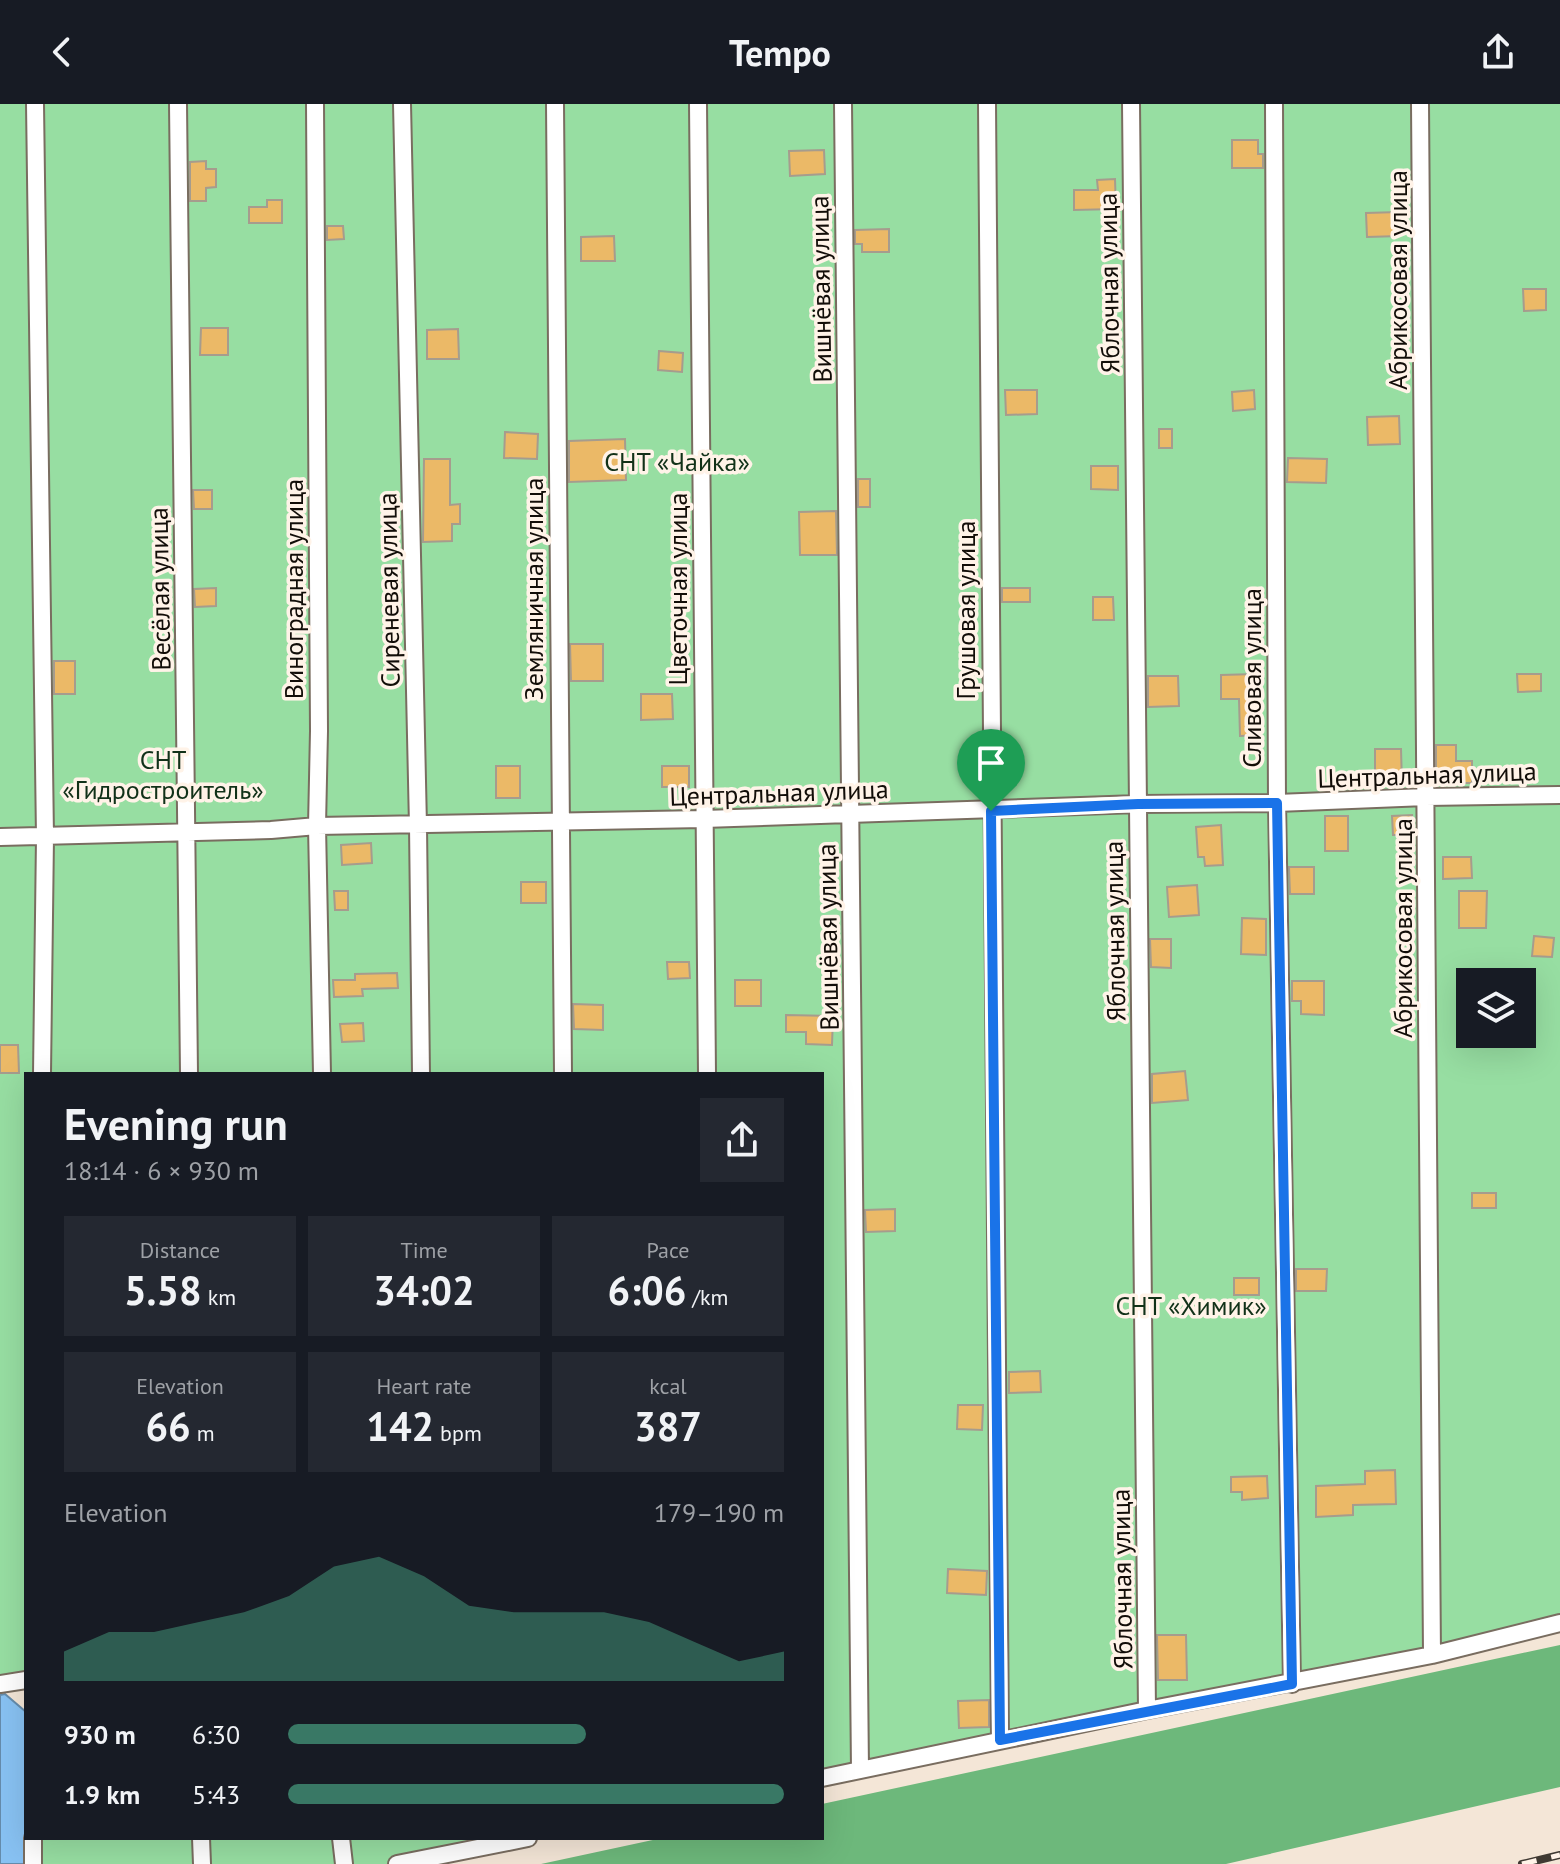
<!DOCTYPE html>
<html lang="en">
<head>
<meta charset="utf-8">
<style>
  body { margin:0; font-family:"PT Sans",sans-serif; background:#242831; color:#f1f3f6; height:100vh; display:flex; flex-direction:column; font-size:30px; white-space:nowrap }
  * { box-sizing:border-box; margin:0 }
  p { font-size:26px; color:#9ea1a6 }
  .icon { flex:none; width:44px; height:44px; fill:none; stroke:currentColor; stroke-width:2; stroke-linecap:round; stroke-linejoin:round }
  .map { position:relative; flex:1; overflow:hidden }
  .panel { position:absolute; left:24px; top:968px; width:800px; height:768px; display:flex; flex-direction:column; background:#171b24; border-radius:0px; box-shadow:0 8px 32px #0002 }
  .panel>* { flex:none }
  .controls { position:absolute; left:1456px; top:864px; display:grid; gap:16px }
  .controls a { display:grid; place-items:center; width:80px; height:80px; border-radius:0px; background:#171b24; box-shadow:0 8px 32px #0002; font-size:40px }
  .pin { position:absolute; display:grid; place-items:center; width:68px; height:68px; color:#fff; margin:-82px -34px; border-radius:50% 50% 50% 0; rotate:-45deg; box-shadow:0 0 8px #0007 }
  .pin .icon { rotate:45deg }
  .round { display:grid; place-items:center; flex:none; width:84px; height:84px; border-radius:0px; background:#242831 }
  .head { display:flex; align-items:center; justify-content:space-between; height:136px; padding:0 40px }
  h1 { font-size:44px; font-weight:700; line-height:60px }
  .metrics { display:grid; grid-template-columns:repeat(3,1fr); gap:12px; height:136px; padding:8px 40px }
  .metrics div { display:grid; align-content:center; border-radius:0px; background:#242831; text-align:center }
  .metrics b { font-size:40px; font-weight:700 }
  .metrics small { font-size:22px; font-weight:400 }
  .metrics p { font-size:22px }
  .chart { height:224px; padding:16px 40px }
  .chart p { display:flex; justify-content:space-between }
  .chart svg { width:100%; height:144px; margin-top:8px; fill:#397865; opacity:.7 }
  ul { padding:0 40px; list-style:none; font-size:26px }
  li { display:grid; grid-template-columns:128px 96px 1fr; align-items:center; height:60px }
  li i { height:20px; border-radius:10px; background:#397865 }
  header { display:flex; justify-content:space-between; align-items:center; height:104px; padding:0 40px; background:#171b24; font-size:36px; font-weight:700 }
  .map>svg:first-child { display:block }
</style>
</head>
<body>
<header><svg class="icon" aria-label="back" viewBox="0 0 24 24"><path d="M15 5l-7 7 7 7"/></svg>Tempo<svg class="icon" aria-label="share" viewBox="0 0 24 24"><path d="M12 15V3M7 8l5-5 5 5M5 13v7h14v-7"/></svg></header>
<div class="map">
<svg width="1560" height="1760" viewBox="0 0 1560 1760">
  <rect width="100%" height="100%" fill="#f4e6d7"/>
  <!-- green -->
  <path fill="#97dea2" fill-rule="evenodd" d="M0,0H1560V1519L822,1674V970H26V1576L0,1580ZM1470,878H1522V930H1470Z
    M28,1734H528L397,1760H27Z"/>
  <!-- forest -->
  <path fill="#6db87b" d="M1560,1541V1683L1226,1760H541L662,1734H822V1700Z"/>
  <!-- water -->
  <path fill="#88c2f3" stroke="#658cac" stroke-width="2" d="M5,1590L26,1608V1760H0V1591Z"/>
  <!-- building -->
  <path fill="#ebb967" stroke="#a69c8d" stroke-width="2" d="M1232,36H1258V50H1263V64H1232Z
    M824,46L825,70L790,72L789,47Z
    M206,57V65H216V83L206,84V97H190V58Z
    M1115,75L1116,105L1074,106V86H1098L1097,76Z
    M267,96H282V119H249V103H267Z
    M1399,108L1400,132L1367,133L1366,109Z
    M327,122H343L344,135L327,136Z
    M889,125V148H862V140H855V126Z
    M614,132L615,157H581V133Z
    M1523,185H1546V206L1524,207Z
    M201,224H228V251H200Z
    M458,225L459,255H427V226Z
    M659,247L683,249L682,268L658,266Z
    M1005,286H1037V310L1006,311Z
    M1254,286L1255,305L1233,307L1232,288Z
    M1399,312L1400,340L1368,341L1367,313Z
    M1159,325H1172V344H1159Z
    M505,328L538,330L537,355L504,354Z
    M625,335L626,376L569,378V337Z
    M1288,354L1327,355L1326,379L1287,378Z
    M424,355H450V401L460,400V420H452V437L423,438Z
    M1091,362H1118V386L1091,385Z
    M858,375H870V403H858Z
    M193,386H212V405H194Z
    M836,407L837,451H800L799,408Z
    M216,484V502L195,503L194,485Z
    M1002,484H1030V498H1002Z
    M1093,493H1113L1114,516H1093Z
    M570,540H603V577H571Z
    M54,557H75V590H54Z
    M1255,570V612H1259L1260,631L1240,632L1239,595H1221V571Z
    M1517,570H1541V587L1518,588Z
    M1148,572H1178L1179,602L1148,603Z
    M641,590H672L673,615L641,616Z
    M1436,641H1456V657H1472V679H1436Z
    M1375,645H1401L1402,680H1375Z
    M496,662H520V694H496Z
    M662,662H689V683H662Z
    M1412,711L1413,731H1393L1392,712Z
    M1325,712H1348V747H1325Z
    M1221,721L1223,761L1205,762L1204,753H1198L1196,723Z
    M371,739L372,759L342,761L341,741Z
    M1443,753H1471L1472,774L1443,775Z
    M1289,763H1314V790H1290Z
    M521,778H546V799H521Z
    M1197,781L1199,811L1169,813L1167,783Z
    M334,787H348V806H335Z
    M1459,787H1487L1486,824H1459Z
    M1242,814L1266,815V851L1241,850Z
    M1534,832L1554,834L1552,853L1532,852Z
    M1150,835H1171V864L1151,863Z
    M667,858H689L690,874L668,875Z
    M397,869L398,884L362,885L363,892L334,893L333,876H355V870Z
    M735,876H761V902H735Z
    M1292,877H1324V911L1301,910V897H1292Z
    M573,900L603,901V926L574,925Z
    M786,911L833,912L832,941L806,940V928H786Z
    M363,919L364,937L342,938L340,920Z
    M0,941H18L19,969H0Z
    M1185,967L1188,996L1152,999V970Z
    M1472,1089H1496V1104H1472Z
    M895,1105V1127L866,1128L865,1106Z
    M1296,1165H1327L1326,1187H1296Z
    M1234,1174H1259V1191H1234Z
    M1040,1267L1041,1288L1009,1289V1268Z
    M958,1301H983L982,1326L957,1325Z
    M1395,1366L1396,1400L1353,1401V1411L1316,1413V1382L1365,1380V1367Z
    M1267,1372L1268,1394L1242,1396V1388H1231V1373Z
    M948,1465L987,1467L986,1491L947,1489Z
    M1157,1531H1186L1187,1576H1158Z
    M989,1596V1623L959,1624L958,1597Z"/>
  <g fill="none" stroke-linecap="round" stroke-linejoin="round">
    <!-- street casing -->
    <g stroke="#796d60" stroke-width="20">
      <path id="street" d="M35,0L45,733L42,970
        M178,0L189,970
        M315,0L319,627L317,722L322,970
        M402,0L418,722L421,970
        M555,0L563,970
        M698,0L707,970
        M843,0L860,1666
        M987,0L1000,1636
        M1131,0L1147,1606
        M1274,0L1277,699L1292,1580
        M1420,0L1432,1551
        M0,733L271,726L317,722L704,715L1138,700L1277,699L1426,693L1560,691
        M0,1580L26,1576
        M822,1674L1147,1606L1432,1551L1560,1519
        M201,1734L202,1760
        M341,1734L344,1760
        M33,1760V1734
        M397,1760L528,1734"/>
    </g>
    <!-- street -->
    <use href="#street" stroke="#fff" stroke-width="16"/>
    <!-- rail casing -->
    <g stroke="#3f3932" stroke-width="8">
      <path id="rail" d="M1522,1760L1560,1751"/>
    </g>
    <!-- rail -->
    <use href="#rail" stroke="#fff3e8" stroke-width="5" stroke-dasharray="15" stroke-linecap="butt"/>
  </g>
  <g fill="none" stroke-linecap="round" stroke-linejoin="round">
    <!-- route casing -->
    <g stroke="#fff" stroke-width="16">
      <path id="route" d="M1277,699L1292,1580L1000,1636L991,707L1138,700Z"/>
    </g>
    <!-- route -->
    <use href="#route" stroke="#1a73e8" stroke-width="10"/>
  </g>
  <g text-anchor="middle" stroke-width="7" stroke-linejoin="round" paint-order="stroke">
    <!-- street labels -->
    <g font-size="26" fill="#120d08" stroke="#fff3e8">
      <text transform="translate(1398 176) rotate(-90)" y="9">Абрикосовая улица</text>
      <text transform="translate(1109 179) rotate(-91)" y="9">Яблочная улица</text>
      <text transform="translate(821 185) rotate(-91)" y="9">Вишнёвая улица</text>
      <text transform="translate(160 485) rotate(-91)" y="9">Весёлая улица</text>
      <text transform="translate(294 485) rotate(-90)" y="9">Виноградная улица</text>
      <text transform="translate(534 485) rotate(-90)" y="9">Земляничная улица</text>
      <text transform="translate(678 485) rotate(-90)" y="9">Цветочная улица</text>
      <text transform="translate(389 486) rotate(-91)" y="9">Сиреневая улица</text>
      <text transform="translate(966 506) rotate(-90)" y="9">Грушовая улица</text>
      <text transform="translate(1252 574) rotate(-90)" y="9">Сливовая улица</text>
      <text transform="translate(1427 671) rotate(-2)" y="9">Центральная улица</text>
      <text transform="translate(779 689) rotate(-2)" y="9">Центральная улица</text>
      <text transform="translate(1403 824) rotate(-90)" y="9">Абрикосовая улица</text>
      <text transform="translate(1115 827) rotate(-91)" y="9">Яблочная улица</text>
      <text transform="translate(828 833) rotate(-91)" y="9">Вишнёвая улица</text>
      <text transform="translate(1122 1475) rotate(-91)" y="9">Яблочная улица</text>
    </g>
    <!-- park labels -->
    <g font-size="26" fill="#113118" stroke="#fff3e8">
      <text x="677" y="367">СНТ «Чайка»</text>
      <text x="163" y="665">СНТ<tspan x="163" dy="30">«Гидростроитель»</tspan></text>
      <text x="1191" y="1211">СНТ «Химик»</text>
    </g>
  </g>
</svg>
<div class="controls">
<a><svg class="icon" aria-label="layers" viewBox="0 0 24 24"><path d="M12 4l9 5-9 5-9-5zM3 14l9 5 9-5"/></svg></a>
</div>
<div class="pin" style="left:991px;top:707px;background:#1e9e55"><svg class="icon" aria-label="arrive" viewBox="0 0 24 24"><path d="M6 21V4h12l-3 4 3 4H6"/></svg></div>
<section class="panel">
<div class="head"><div><h1>Evening run</h1><p>18:14 · 6 × 930 m</p></div><a class="round"><svg class="icon" aria-label="share" viewBox="0 0 24 24"><path d="M12 15V3M7 8l5-5 5 5M5 13v7h14v-7"/></svg></a></div>
<div class="metrics">
<div><p>Distance</p><b>5.58<small> km</small></b></div>
<div><p>Time</p><b>34:02</b></div>
<div><p>Pace</p><b>6:06<small> /km</small></b></div>
</div>
<div class="metrics">
<div><p>Elevation</p><b>66<small> m</small></b></div>
<div><p>Heart rate</p><b>142<small> bpm</small></b></div>
<div><p>kcal</p><b>387</b></div>
</div>
<div class="chart"><p><span>Elevation</span>179–190 m</p>
<svg viewBox="0 0 160 44" preserveAspectRatio="none"><path d="M0 44V35L10 29L20 29L30 26L40 23L50 18L60 9L70 6L80 12L90 21L100 23L110 23L120 23L130 26L140 32L150 38L160 35V44z"/></svg>
</div>
<ul>
<li><b>930 m</b>6:30<i style="width:60%"></i></li>
<li><b>1.9 km</b>5:43<i style="width:100%"></i></li>
</ul>
</section>
</div>
</body>
</html>
